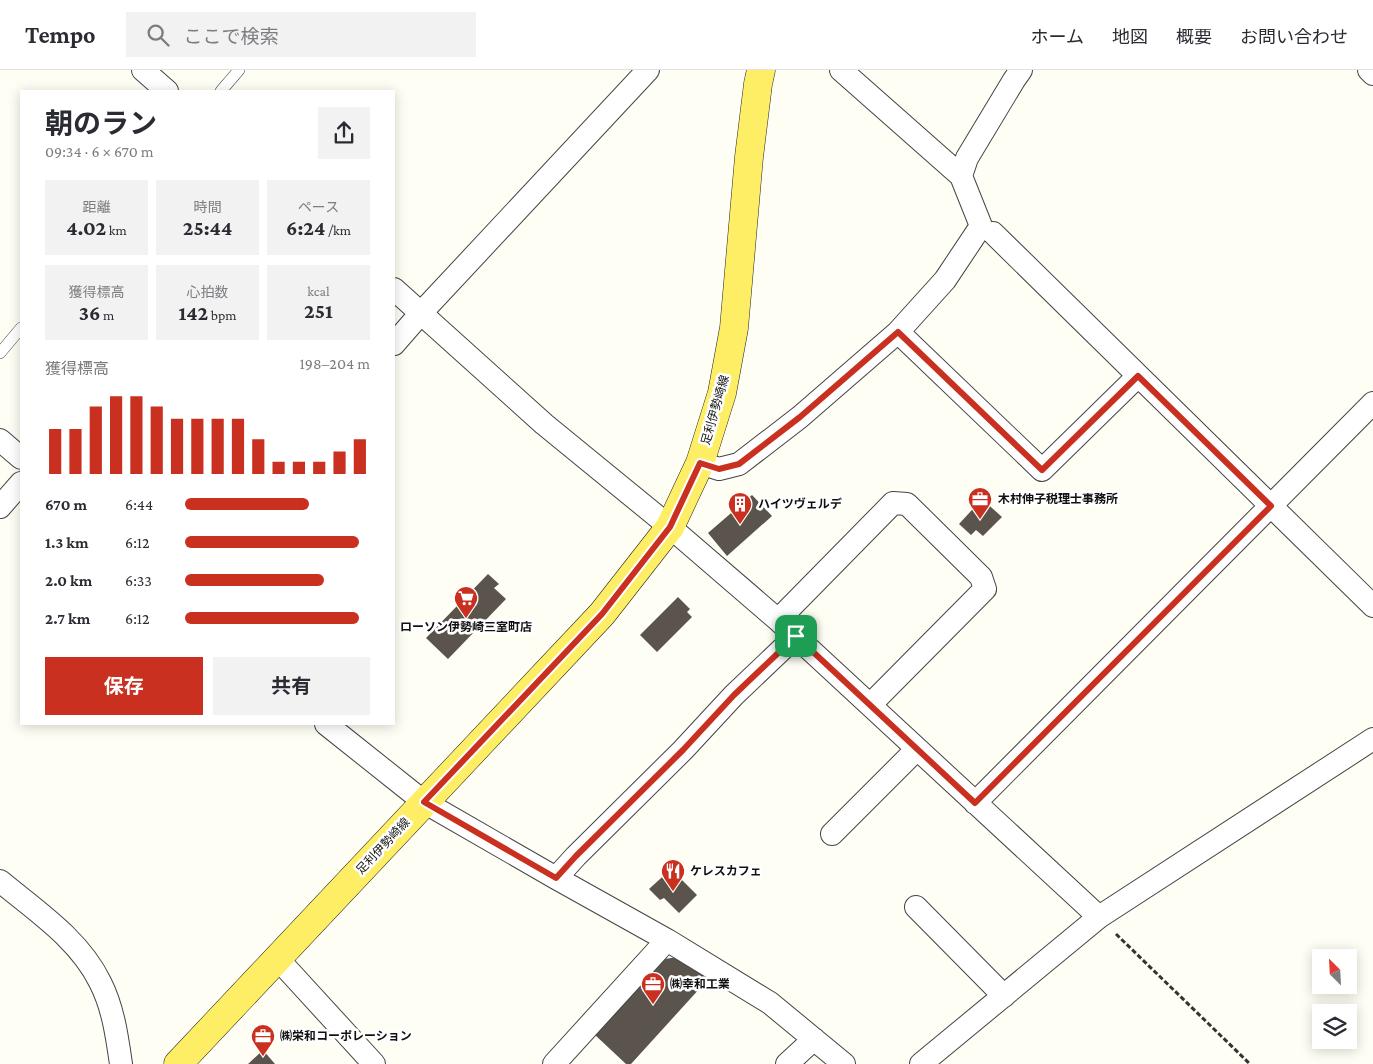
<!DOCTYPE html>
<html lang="ja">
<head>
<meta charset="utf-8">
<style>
  body { margin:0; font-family:"Crimson Pro","Noto Sans JP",serif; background:#f2f2f3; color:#2b2b33; height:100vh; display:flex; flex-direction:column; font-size:19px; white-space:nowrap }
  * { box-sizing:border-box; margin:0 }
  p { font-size:16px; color:#7c7c81 }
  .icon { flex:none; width:28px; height:28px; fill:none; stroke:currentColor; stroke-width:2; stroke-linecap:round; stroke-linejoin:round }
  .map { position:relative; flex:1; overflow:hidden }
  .side { position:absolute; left:20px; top:20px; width:375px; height:635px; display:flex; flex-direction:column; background:#fff; border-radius:0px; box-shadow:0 2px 12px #0003 }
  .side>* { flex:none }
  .needle { width:32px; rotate:336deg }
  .tools { position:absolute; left:1312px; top:879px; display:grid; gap:10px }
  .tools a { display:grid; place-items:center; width:45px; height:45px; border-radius:0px; background:#fff; box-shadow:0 2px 12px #0003; font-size:25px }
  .pin { position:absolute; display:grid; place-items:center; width:42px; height:42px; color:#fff; margin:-21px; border-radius:10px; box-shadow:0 2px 8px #0006 }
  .round { display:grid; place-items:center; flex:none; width:52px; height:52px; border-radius:0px; background:#f2f2f3 }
  .overview { display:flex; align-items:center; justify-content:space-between; height:85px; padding:0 25px }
  h1 { font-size:28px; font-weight:700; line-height:38px }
  .stats { display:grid; grid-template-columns:repeat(3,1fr); gap:8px; height:85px; padding:5px 25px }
  .stats div { display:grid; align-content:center; border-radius:0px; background:#f2f2f3; text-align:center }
  .stats b { font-size:21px; font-weight:700 }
  .stats small { font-size:14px; font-weight:400 }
  .stats p { font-size:14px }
  .chart { height:140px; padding:10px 25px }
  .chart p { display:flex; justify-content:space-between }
  .chart svg { width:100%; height:90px; margin-top:5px; stroke:#c93020; stroke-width:6 }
  .action { display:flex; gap:10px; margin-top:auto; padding:10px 25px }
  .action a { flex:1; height:58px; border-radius:0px; background:#c93020; color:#fff; font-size:20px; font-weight:700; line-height:58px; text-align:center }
  .action a+a { background:#f2f2f3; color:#2b2b33 }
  ul { padding:0 25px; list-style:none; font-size:16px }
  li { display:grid; grid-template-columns:80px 60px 1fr; align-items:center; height:38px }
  li i { height:12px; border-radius:6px; background:#c93020 }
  header { display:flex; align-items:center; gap:30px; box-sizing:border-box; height:70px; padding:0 25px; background:#fff; border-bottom:1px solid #e1e1e2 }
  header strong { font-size:24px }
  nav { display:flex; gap:28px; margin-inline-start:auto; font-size:18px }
  .search { width:350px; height:45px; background:#f2f2f3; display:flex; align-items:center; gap:12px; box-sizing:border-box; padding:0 18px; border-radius:0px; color:#7c7c81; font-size:19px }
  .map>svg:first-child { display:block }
</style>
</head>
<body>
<header>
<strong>Tempo</strong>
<div class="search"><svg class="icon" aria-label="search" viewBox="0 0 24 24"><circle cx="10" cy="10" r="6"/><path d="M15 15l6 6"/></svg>ここで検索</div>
<nav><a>ホーム</a><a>地図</a><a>概要</a><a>お問い合わせ</a></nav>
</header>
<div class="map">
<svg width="1373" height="994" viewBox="0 0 1373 994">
  <rect width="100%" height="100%" fill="#fffef4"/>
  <!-- building -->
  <path fill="#5a544c" d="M752,425L772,446L727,486L708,463Z
    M982,429L1002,447L983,466L976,460L971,465L959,454Z
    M488,504L499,514L494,518L506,529L448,589L426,568Z
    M678,527L690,539L687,542L692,547L657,582L640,565Z
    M671,799L697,825L679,843L664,828L660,830L649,819Z
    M679,887L711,906L631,994H626L594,964L664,889Z
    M263,980L275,994H248Z"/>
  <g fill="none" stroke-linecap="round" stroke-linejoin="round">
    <!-- lane casing -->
    <g stroke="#444" stroke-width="12">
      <path id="lane" d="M221,21L239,0
        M0,283L21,258"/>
    </g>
    <!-- street casing -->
    <g stroke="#444" stroke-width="24">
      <path id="street" d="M143,0L167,21
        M1369,0L1373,4
        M961,106L967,88L1014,10L1021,0
        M993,163L1373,536
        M394,219L544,354L670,457L778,550L1099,847
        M898,262L1042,400L1138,306
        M394,274L421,243L648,0
        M0,370L21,388
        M700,393L719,399L739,394L800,347L898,262L945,210L981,156L961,106L841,0
        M0,437L21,413
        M778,550L893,433L907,434L981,507L985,519L870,635
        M326,654L424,732L556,808L667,870L770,933L844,994
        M975,733L1373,333
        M832,764L917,679
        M556,808L576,786L683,680L734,625L796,566
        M0,811C36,841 79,869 100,912C113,937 117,966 121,994
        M916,837L1004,926
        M277,888L374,994
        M554,994L667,870
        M787,994L814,969
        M921,994L1099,847L1373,669"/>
    </g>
    <!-- primary casing -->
    <g stroke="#222" stroke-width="29">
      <path id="primary" d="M178,994L602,544L670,457L700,393L722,323L734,258L749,87L758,14L761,0"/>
    </g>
    <!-- path -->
    <path stroke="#333" stroke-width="3" stroke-dasharray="5 2.5" stroke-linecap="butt" d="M1116,864L1250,994"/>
    <!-- lane -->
    <use href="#lane" stroke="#fff" stroke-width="11"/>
    <!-- street -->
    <use href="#street" stroke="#fff" stroke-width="22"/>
    <!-- primary -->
    <use href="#primary" stroke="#feee65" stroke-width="28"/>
  </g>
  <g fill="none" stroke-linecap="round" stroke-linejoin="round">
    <!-- route casing -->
    <g stroke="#fff" stroke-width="10">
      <path id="route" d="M898,262L1042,400L1138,306L1271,436L975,733L796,566L734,625L683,680L576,786L556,808L424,732L602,544L670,457L700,393L719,399L739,394L800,347Z"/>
    </g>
    <!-- route -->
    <use href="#route" stroke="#c93020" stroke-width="6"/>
  </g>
  <!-- icons -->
  <defs>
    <g id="office-pin" transform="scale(1.25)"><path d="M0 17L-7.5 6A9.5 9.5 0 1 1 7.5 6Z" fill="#c93020" stroke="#fff"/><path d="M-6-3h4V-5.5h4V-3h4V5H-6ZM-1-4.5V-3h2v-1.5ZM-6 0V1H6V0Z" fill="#fff"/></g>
    <g id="building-pin" transform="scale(1.25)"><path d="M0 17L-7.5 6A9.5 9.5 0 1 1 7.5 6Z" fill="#c93020" stroke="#fff"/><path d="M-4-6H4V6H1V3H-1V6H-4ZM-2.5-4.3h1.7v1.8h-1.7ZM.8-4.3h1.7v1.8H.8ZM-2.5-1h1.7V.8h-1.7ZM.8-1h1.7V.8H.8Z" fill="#fff"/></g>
    <g id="supermarket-pin" transform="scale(1.25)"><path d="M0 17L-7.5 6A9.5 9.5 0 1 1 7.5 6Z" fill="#c93020" stroke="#fff"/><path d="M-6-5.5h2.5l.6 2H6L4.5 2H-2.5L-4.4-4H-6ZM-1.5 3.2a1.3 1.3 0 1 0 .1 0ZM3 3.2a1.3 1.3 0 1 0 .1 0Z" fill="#fff"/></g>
    <g id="restaurant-pin" transform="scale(1.25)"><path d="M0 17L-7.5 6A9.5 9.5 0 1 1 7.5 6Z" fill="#c93020" stroke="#fff"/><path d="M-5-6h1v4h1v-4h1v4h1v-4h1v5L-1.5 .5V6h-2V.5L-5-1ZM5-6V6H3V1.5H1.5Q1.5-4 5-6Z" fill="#fff"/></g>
  </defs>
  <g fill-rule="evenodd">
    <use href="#office-pin" x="980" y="429"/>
    <use href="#building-pin" x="740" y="434"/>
    <use href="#supermarket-pin" x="466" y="528"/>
    <use href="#restaurant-pin" x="673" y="801"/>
    <use href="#office-pin" x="653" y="914"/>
    <use href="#office-pin" x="263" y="966"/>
  </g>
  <g text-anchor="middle" stroke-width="5" stroke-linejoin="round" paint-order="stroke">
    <!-- street labels -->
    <g font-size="12" fill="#111" stroke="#fff">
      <text transform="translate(715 340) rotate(-74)" y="4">足利伊勢崎線</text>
      <text transform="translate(383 776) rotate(-47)" y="4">足利伊勢崎線</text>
    </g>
    <!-- poi labels -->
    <g font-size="12" font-weight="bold" fill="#111" stroke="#fff" text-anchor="start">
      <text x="998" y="433">木村伸子税理士事務所</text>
      <text x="758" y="438">ハイツヴェルデ</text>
      <text x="466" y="561" text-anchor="middle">ローソン伊勢崎三室町店</text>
      <text x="690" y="805">ケレスカフェ</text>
      <text x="670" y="918">㈱幸和工業</text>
      <text x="280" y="970">㈱栄和コーポレーション</text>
    </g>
  </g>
</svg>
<div class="tools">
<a><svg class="needle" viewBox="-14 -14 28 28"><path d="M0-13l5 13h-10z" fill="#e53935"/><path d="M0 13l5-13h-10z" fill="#7c7c81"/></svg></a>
<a><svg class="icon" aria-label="layers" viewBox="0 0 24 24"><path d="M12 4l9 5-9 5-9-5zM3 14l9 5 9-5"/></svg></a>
</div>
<div class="pin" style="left:796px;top:566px;background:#1e9e55"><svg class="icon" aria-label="arrive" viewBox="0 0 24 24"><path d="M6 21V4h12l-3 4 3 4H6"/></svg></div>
<section class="side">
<div class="overview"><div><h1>朝のラン</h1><p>09:34 · 6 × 670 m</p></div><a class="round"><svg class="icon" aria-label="share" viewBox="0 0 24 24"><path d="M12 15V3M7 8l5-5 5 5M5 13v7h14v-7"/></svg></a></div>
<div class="stats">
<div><p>距離</p><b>4.02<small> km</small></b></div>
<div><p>時間</p><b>25:44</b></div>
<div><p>ペース</p><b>6:24<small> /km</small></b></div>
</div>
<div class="stats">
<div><p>獲得標高</p><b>36<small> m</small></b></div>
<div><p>心拍数</p><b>142<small> bpm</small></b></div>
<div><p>kcal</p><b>251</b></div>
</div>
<div class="chart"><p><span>獲得標高</span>198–204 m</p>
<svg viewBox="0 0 160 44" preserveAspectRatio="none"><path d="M5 44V22M15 44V22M25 44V11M35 44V6M45 44V6M55 44V11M65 44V17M75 44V17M85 44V17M95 44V17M105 44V27M115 44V38M125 44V38M135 44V38M145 44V33M155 44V27"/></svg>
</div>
<ul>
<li><b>670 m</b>6:44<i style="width:67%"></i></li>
<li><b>1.3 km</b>6:12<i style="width:94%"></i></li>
<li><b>2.0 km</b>6:33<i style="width:75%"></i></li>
<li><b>2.7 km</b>6:12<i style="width:94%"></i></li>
</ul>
<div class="action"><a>保存</a><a>共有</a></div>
</section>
</div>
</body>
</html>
